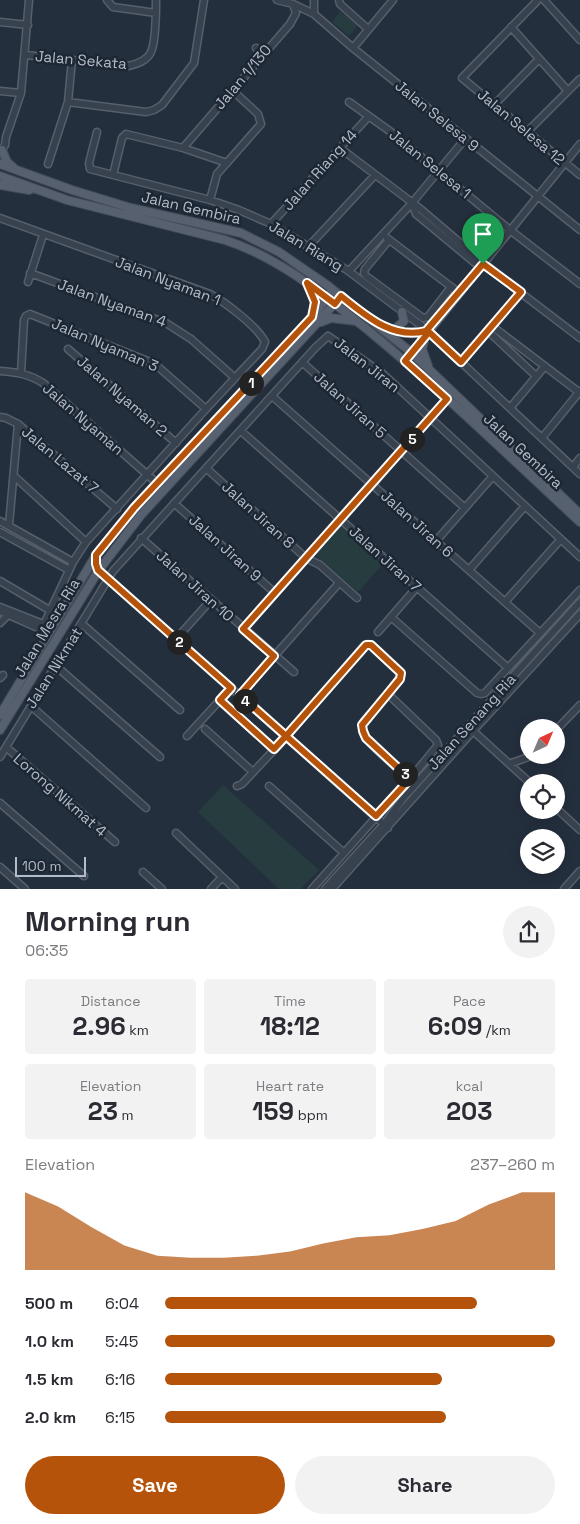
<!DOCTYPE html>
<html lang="en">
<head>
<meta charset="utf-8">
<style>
  body { margin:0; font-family:"Space Grotesk",sans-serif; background:#f2f2f3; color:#2b2b33; height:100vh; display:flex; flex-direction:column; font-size:19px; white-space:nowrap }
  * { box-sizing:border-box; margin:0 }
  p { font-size:16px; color:#7c7c81 }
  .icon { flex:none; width:28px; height:28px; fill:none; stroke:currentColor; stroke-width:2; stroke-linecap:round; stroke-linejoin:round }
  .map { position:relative; height:889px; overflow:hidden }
  .drawer { display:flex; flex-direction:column; background:#fff; flex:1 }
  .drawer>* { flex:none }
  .needle { width:32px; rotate:44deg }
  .tools { position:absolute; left:520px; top:719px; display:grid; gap:10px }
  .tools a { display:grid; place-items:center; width:45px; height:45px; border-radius:50%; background:#fff; box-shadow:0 2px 12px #0003; font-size:25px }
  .scale { position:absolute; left:15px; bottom:12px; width:71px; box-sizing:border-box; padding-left:5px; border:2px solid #b4bcc9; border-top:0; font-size:14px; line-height:18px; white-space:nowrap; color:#b4bcc9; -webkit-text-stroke:4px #1d2633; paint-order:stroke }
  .pin { position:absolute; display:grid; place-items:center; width:42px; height:42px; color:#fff; margin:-51px -21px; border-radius:50% 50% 50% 0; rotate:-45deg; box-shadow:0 0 5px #0007 }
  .pin .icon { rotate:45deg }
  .km { position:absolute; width:25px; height:25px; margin:-12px; border-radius:50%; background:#222; color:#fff; font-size:14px; line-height:25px; text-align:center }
  .round { display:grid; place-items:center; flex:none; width:52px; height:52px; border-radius:26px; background:#f2f2f3 }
  .head { display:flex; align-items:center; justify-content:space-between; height:85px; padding:0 25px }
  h1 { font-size:28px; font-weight:700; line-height:38px }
  .figures { display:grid; grid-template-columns:repeat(3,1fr); gap:8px; height:85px; padding:5px 25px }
  .figures div { display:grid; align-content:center; border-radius:5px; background:#f2f2f3; text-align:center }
  .figures b { font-size:25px; font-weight:700 }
  .figures small { font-size:14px; font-weight:400 }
  .figures p { font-size:14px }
  .chart { height:140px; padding:10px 25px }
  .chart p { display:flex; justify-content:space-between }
  .chart svg { width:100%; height:90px; margin-top:5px; fill:#b45309; opacity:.7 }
  .primary-button { display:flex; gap:10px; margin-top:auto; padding:10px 25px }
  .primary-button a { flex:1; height:58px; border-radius:30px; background:#b45309; color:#fff; font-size:20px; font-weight:700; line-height:58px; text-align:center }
  .primary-button a+a { background:#f2f2f3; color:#2b2b33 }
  ul { padding:0 25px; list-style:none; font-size:16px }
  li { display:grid; grid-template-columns:80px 60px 1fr; align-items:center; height:38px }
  li i { height:12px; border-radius:6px; background:#b45309 }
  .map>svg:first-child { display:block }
</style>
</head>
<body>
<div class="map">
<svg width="580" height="889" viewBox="0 0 580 889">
  <rect width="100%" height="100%" fill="#242f3e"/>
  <!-- green -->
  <path fill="#263c3f" d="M340,11L358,25L349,36L332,22Z
    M341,525L384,563L358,592L315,555Z
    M223,785L319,870L301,889H279L198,812Z"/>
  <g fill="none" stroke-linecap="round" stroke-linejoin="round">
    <!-- minor casing -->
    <g stroke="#565f6c" stroke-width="9">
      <path id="minor" d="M107,0L113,7L156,13
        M277,0L293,4L314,14L353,48L580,230
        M314,0V14
        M339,0L340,4L368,29
        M538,0L462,78L580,175
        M544,0L580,40
        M0,22L28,25
        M511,27L568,91
        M256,48L263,54
        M353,48L393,0
        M26,55L128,66C137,64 147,61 151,52C156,41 156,12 156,0
        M0,91L21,93
        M68,102L146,112L154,110L162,105L194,63L204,0
        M349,102L391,132L510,230L580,284
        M494,105L539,59
        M97,132L89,163L90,169L210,200L239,210L271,224L347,270L427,330
        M527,132L580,79
        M183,148L290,24L296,13L293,4
        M340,148L418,207L504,280L580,338
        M1,152L5,145L6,137L21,93L29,0
        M48,164L68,102L72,60
        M113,175L122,138L126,134L183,148L227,163
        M210,200L217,174L261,124L258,114L232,90
        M412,204L416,214L475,263L483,264
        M0,218L210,294C225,302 258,327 265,342L262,349L206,409L86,542L73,562L44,624
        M271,224L369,116
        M387,238L458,292
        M389,240L365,269L364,273L366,276L423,318L428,317L451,287
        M309,246L375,175
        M349,271L412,203L465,139
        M30,273L166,323L191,339L235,378
        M28,282L43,235
        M492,326L580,393
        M488,331L536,376
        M429,332L580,474
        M68,349L176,443
        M405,361L580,144
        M302,362L465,508
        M461,362L521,292
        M0,371C16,372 29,374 43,383L158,484
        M21,373L24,320L26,316L30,314L155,364L206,409
        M272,396L540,633
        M510,408L545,366
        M0,417L6,418L18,424L117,509
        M241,431L508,668
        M542,438L580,391
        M573,467L580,458
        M206,468L306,558L320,565L357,598
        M14,476L86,542
        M174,503L275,593
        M0,521L73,562
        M9,525L18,424
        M0,532L69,570
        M141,538L294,672
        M436,541L493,476
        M99,570L388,828
        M469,570L525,506
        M0,581L51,611
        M505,602L561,539
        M0,607L48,626
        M0,611L49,633
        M391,617L477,693L481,694L485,693L580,590
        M0,623L8,615
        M82,624L180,710
        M243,629L447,399
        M378,632L417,587
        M176,639L211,600
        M56,666L160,757
        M0,678L3,675
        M240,695L339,583
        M220,701L274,749
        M31,706L146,808
        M205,729L253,772
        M471,729L529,782
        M556,730L580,705
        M187,736L231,688
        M6,747L115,842
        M0,757L113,571L315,348L328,336L382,373L580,557
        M509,764L534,755
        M237,786L242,784L286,737L364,646L368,644L371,645L400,672L401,675L388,694L364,721C362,725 362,728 363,733C368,745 399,769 410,779
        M269,786L344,853
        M0,803L84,876
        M556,808L580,830
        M176,833L235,889
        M0,867L25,889
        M143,872L162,889
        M211,889L222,877
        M312,889L410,779L438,745L436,740L388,694
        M325,889L384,824L405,796L580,602
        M332,889L473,731L580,614
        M564,889L580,871"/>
    </g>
    <!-- major casing -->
    <g stroke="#414a57" stroke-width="10">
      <path id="major" d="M2,150L7,162L13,167
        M0,164L72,190L131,208L241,233L279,252L327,285L412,353L580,514
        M0,176L67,200L225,240C280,258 324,295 369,331C442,391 510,457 580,522
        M0,185L29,190
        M308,284L315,302L313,315
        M321,322L331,318L356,321
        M381,326L404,333L426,331
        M394,330L404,321L402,312
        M425,337L422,349L428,366
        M0,715L96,555L134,508L307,324L330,294
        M0,730L99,570L141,515L337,301"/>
    </g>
    <!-- minor -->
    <use href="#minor" stroke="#38414e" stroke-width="6"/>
    <!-- major -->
    <use href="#major" stroke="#56606e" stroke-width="8"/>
  </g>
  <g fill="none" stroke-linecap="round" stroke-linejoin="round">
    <!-- route casing -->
    <g stroke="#fff" stroke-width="10">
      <path id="route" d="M483,264L426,331C392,340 365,315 341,296L335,304L307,283L315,302L312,317L134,508L96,555V564L98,570L231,688L220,700L274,749L286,736L376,816L410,779L366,738L363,731L362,725L400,679L401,673L371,645H366L286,736L240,695L274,656L243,629L447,399L405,361L429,332L461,362L521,292L483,264"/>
    </g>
    <!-- route -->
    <use href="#route" stroke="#b45309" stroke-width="6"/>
  </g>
  <g text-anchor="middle" stroke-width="5" stroke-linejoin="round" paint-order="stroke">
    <!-- street labels -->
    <g font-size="15" fill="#b4bcc9" stroke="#1d2633">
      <text transform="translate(81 60) rotate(5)" y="5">Jalan Sekata</text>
      <text transform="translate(243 77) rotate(-50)" y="5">Jalan 1/130</text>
      <text transform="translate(437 116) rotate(39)" y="5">Jalan Selesa 9</text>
      <text transform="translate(521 127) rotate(40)" y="5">Jalan Selesa 12</text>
      <text transform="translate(430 164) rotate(39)" y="5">Jalan Selesa 1</text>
      <text transform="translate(320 170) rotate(-48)" y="5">Jalan Riang 14</text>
      <text transform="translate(191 208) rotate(13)" y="5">Jalan Gembira</text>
      <text transform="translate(306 246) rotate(31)" y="5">Jalan Riang</text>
      <text transform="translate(168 281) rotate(21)" y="5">Jalan Nyaman 1</text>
      <text transform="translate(112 303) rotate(20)" y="5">Jalan Nyaman 4</text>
      <text transform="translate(105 345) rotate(23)" y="5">Jalan Nyaman 3</text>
      <text transform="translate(367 365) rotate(38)" y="5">Jalan Jiran</text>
      <text transform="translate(122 396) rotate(41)" y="5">Jalan Nyaman 2</text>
      <text transform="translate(350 405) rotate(42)" y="5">Jalan Jiran 5</text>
      <text transform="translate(83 419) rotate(41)" y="5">Jalan Nyaman</text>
      <text transform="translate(523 451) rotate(43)" y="5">Jalan Gembira</text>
      <text transform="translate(60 460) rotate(40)" y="5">Jalan Lazat 7</text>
      <text transform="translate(258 515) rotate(42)" y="5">Jalan Jiran 8</text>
      <text transform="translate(417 524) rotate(42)" y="5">Jalan Jiran 6</text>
      <text transform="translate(225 548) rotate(42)" y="5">Jalan Jiran 9</text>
      <text transform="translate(385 559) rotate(42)" y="5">Jalan Jiran 7</text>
      <text transform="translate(195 586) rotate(42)" y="5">Jalan Jiran 10</text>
      <text transform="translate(47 628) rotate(-59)" y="5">Jalan Mesra Ria</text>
      <text transform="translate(54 668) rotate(-58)" y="5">Jalan Nikmat</text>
      <text transform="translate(472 722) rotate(-48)" y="5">Jalan Senang Ria</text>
      <text transform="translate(60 795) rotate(41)" y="5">Lorong Nikmat 4</text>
    </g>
  </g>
</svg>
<div class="tools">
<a><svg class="needle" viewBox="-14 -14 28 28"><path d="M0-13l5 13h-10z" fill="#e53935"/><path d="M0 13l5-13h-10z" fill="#7c7c81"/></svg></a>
<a><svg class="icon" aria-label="locate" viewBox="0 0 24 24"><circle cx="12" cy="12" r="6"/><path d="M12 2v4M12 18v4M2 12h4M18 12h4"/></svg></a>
<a><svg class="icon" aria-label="layers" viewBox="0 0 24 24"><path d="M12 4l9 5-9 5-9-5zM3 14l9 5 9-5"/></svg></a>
</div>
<div class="scale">100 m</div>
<div class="pin" style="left:483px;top:264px;background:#1e9e55"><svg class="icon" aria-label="arrive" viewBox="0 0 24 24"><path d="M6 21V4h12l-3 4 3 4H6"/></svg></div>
<b class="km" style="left:251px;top:383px">1</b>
<b class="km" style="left:179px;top:642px">2</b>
<b class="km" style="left:405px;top:774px">3</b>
<b class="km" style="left:245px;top:701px">4</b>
<b class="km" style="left:412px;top:439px">5</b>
</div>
<section class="drawer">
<div class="head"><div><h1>Morning run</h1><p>06:35</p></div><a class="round"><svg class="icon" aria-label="share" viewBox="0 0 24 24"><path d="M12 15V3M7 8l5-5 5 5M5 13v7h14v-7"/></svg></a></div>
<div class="figures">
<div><p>Distance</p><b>2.96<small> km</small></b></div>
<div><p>Time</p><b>18:12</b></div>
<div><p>Pace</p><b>6:09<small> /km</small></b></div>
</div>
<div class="figures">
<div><p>Elevation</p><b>23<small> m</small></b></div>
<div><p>Heart rate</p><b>159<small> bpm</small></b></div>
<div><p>kcal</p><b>203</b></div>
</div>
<div class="chart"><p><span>Elevation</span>237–260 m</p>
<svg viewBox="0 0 160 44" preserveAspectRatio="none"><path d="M0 44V6L10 13L20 23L30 32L40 37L50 38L60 38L70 37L80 35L90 31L100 28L110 27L120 24L130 20L140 12L150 6L160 6V44z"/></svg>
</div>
<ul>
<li><b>500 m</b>6:04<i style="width:80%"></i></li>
<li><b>1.0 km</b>5:45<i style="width:100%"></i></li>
<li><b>1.5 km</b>6:16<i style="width:71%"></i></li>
<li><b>2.0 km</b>6:15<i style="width:72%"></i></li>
</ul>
<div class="primary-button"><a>Save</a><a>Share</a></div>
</section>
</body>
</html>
